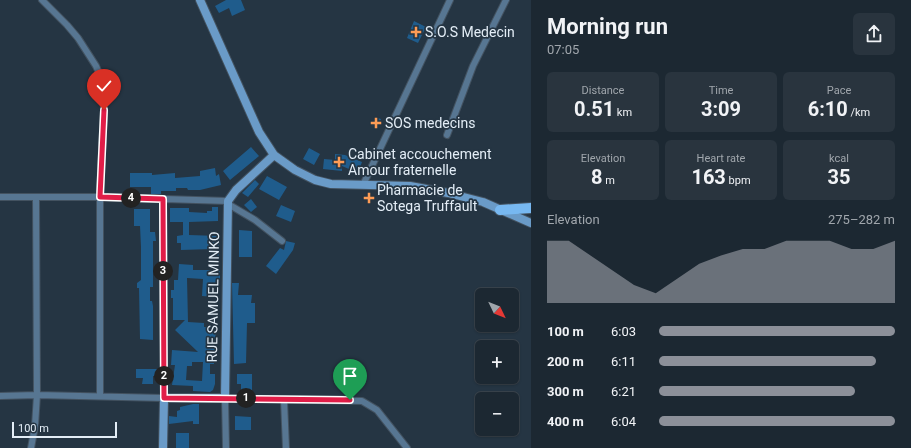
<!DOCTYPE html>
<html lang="en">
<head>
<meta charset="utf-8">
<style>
  body { margin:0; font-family:Roboto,sans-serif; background:#29343e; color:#f1f3f6; height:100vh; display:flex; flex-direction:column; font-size:15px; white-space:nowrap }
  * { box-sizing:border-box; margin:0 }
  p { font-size:13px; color:#a0a6ac }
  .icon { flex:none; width:22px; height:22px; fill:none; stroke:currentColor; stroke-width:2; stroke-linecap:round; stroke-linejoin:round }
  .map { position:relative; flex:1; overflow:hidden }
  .drawer { display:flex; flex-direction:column; background:#1c2832; width:380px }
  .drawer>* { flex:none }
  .needle { width:26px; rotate:133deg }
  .controls { position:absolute; left:475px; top:288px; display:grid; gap:8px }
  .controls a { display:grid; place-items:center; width:44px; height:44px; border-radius:6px; background:#1c2832; box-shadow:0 1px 3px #0004,0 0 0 1px #3a444d; font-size:20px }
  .scale { position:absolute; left:12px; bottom:10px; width:105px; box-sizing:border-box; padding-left:4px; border:2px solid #e3edf6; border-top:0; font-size:11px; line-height:14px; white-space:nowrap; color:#e3edf6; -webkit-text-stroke:3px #253543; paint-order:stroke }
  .pin { position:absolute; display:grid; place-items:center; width:34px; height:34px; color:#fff; margin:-41px -17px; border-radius:50% 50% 50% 0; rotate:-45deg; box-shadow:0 0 4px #0007 }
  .pin .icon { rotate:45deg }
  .km { position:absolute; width:20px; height:20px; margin:-10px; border-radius:50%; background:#222; color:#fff; font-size:11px; line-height:20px; text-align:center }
  .round { display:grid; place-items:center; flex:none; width:42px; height:42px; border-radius:6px; background:#29343e }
  .overview { display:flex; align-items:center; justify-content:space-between; height:68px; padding:0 16px }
  h1 { font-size:22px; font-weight:700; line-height:30px }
  .figures { display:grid; grid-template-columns:repeat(3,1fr); gap:6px; height:68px; padding:4px 16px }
  .figures div { display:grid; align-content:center; border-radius:6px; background:#29343e; text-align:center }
  .figures b { font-size:20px; font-weight:700 }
  .figures small { font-size:11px; font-weight:400 }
  .figures p { font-size:11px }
  .chart { height:112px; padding:8px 16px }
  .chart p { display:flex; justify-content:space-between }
  .chart svg { width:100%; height:72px; margin-top:4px; fill:#8c9099; opacity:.7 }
  ul { padding:0 16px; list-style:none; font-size:13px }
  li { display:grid; grid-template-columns:64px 48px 1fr; align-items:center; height:30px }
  li i { height:10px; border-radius:5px; background:#8c9099 }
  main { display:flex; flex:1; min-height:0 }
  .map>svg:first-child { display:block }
</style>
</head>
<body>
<main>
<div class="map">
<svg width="531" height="448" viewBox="0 0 531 448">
  <rect width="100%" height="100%" fill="#253543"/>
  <!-- building -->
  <path fill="#1f5c8c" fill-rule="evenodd" d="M226,0H241L245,10L232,16L229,8L219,13L215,6Z
    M414,21L426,27L418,43L407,38Z
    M375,117L381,119L378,128L371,125Z
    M251,147L259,156L230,180L223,171Z
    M309,148L320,154L314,165L303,159Z
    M335,154L345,155L362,162L358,173L342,166V171L323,169L324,159L335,160Z
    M215,168L216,176L219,174L221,185L200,190H188L187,188H176V191H161V194H151V187H130V173H152V175L175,173V178L200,176V171Z
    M267,176L287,187L279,200L259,189Z
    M255,180L259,184L248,197L242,193Z
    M251,199L257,207L251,212L244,205Z
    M281,205L295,211L291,222L276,216Z
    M212,207H218V221L189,222V235L219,236V258H213V249L181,250V243H177V236L183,235V222H170V208H189V212L207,213V211H212Z
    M134,209H150V232H155L156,241H153V287H150V301H152L153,306V340L140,339L139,288H137V283L141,280V247L140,226H134Z
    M239,230L252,231V257H239Z
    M286,241L295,243L293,250L276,274L266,266L280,248L284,250Z
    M179,264L193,265V270H220V279H216L214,297L202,296L203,279L187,278L188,322L204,323V327H216L214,364H210V374H215V384L213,390L210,392L193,391V386L172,385L175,365H171L172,350L198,352L175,330L185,320H173V298H171V290H174V280H178ZM192,362H203L202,381L186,380L187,366H192Z
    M232,283H239L238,295H252L251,303H255V323H247L246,363L234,364Z
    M136,369H157V376H153V384H142L143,378H136Z
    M237,374H252V390L241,391V384H237Z
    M193,404H199V424H193V421L169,424V416L177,417V411L180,410V407Z
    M235,416L251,417V430H235Z
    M176,433H189V448H176Z"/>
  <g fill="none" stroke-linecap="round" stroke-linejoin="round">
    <!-- street casing -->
    <g stroke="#435260" stroke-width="8">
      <path id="street" d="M42,0L67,25L78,38L96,66L102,80L104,110L100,191V396
        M447,135L473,66L506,0
        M363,185L450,0
        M0,197H100L228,201
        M228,204L255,220L282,241
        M0,396L37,395L164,398L163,199
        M284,400L286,448
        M31,448L35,426L37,395L36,197
        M226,448L225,398L362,401L377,410L407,448"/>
    </g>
    <!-- secondary casing -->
    <g stroke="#435260" stroke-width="10">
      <path id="secondary" d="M200,0L259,132L274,155L295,170L315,180L331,184L410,186L448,193L483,202L531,223
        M163,448L164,398H225L228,201L236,190L274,155"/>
    </g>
    <!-- primary casing -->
    <g stroke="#435260" stroke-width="12">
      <path id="primary" d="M500,210L531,208"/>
    </g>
    <!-- street -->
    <use href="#street" stroke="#577692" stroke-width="6"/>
    <!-- secondary -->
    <use href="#secondary" stroke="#6a9bc8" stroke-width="8"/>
    <!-- primary -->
    <use href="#primary" stroke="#77b8f1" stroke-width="10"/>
  </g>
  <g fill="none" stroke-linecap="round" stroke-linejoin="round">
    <!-- route casing -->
    <g stroke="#fff" stroke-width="8">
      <path id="route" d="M104,110L100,197L163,199L164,398L350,400"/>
    </g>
    <!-- route -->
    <use href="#route" stroke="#e11d48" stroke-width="5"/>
  </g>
  <!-- markers -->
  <g fill="#fd9c56" stroke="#253543" stroke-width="1.5">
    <path d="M414 26h4v4h4v4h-4v4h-4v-4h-4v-4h4z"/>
    <path d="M374 117h4v4h4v4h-4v4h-4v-4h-4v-4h4z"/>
    <path d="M337 156h4v4h4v4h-4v4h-4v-4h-4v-4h4z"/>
    <path d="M367 192h4v4h4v4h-4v4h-4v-4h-4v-4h4z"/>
  </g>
  <g text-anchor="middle" stroke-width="3.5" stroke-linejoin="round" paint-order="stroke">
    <!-- poi labels -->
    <g font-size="14" fill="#e3edf6" stroke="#253543" text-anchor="start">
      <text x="425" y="37">S.O.S Medecin</text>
      <text x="385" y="128">SOS medecins</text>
      <text x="348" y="159">Cabinet accouchement<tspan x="348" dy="16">Amour fraternelle</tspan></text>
      <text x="377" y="195">Pharmacie de<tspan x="377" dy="16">Sotega Truffault</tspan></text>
    </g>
    <!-- street labels -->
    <g font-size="14" fill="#e3edf6" stroke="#253543">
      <text transform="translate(213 297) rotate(-89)" y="5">RUE SAMUEL MINKO</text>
    </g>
  </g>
</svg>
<div class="controls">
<a><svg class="needle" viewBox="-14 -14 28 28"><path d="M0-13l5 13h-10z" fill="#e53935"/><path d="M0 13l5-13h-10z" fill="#a0a6ac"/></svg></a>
<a>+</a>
<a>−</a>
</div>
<div class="scale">100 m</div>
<div class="pin" style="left:350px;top:400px;background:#1e9e55"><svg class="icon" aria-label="arrive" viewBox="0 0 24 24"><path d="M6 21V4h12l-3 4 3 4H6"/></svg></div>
<div class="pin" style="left:104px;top:110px;background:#d93025"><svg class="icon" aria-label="check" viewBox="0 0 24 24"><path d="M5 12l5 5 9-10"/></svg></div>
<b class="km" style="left:246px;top:398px">1</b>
<b class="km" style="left:164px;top:376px">2</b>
<b class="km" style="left:163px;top:271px">3</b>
<b class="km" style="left:131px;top:198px">4</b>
</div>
<section class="drawer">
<div class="overview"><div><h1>Morning run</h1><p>07:05</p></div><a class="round"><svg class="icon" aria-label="share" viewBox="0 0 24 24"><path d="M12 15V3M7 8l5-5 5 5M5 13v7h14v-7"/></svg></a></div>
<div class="figures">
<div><p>Distance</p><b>0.51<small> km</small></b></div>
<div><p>Time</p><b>3:09</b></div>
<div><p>Pace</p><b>6:10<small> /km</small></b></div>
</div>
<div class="figures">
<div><p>Elevation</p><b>8<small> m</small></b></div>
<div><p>Heart rate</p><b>163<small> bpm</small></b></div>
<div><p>kcal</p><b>35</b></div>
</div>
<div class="chart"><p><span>Elevation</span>275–282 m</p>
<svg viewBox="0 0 160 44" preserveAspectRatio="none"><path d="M0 44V6L10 6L20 15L30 24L40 33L50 38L60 29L70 20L80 15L90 11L100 11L110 6L120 6L130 6L140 11L150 11L160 6V44z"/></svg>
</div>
<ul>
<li><b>100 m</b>6:03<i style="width:100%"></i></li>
<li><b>200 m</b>6:11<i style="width:92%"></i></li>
<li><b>300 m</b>6:21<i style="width:83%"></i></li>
<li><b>400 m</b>6:04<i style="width:100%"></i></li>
</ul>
</section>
</main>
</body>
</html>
